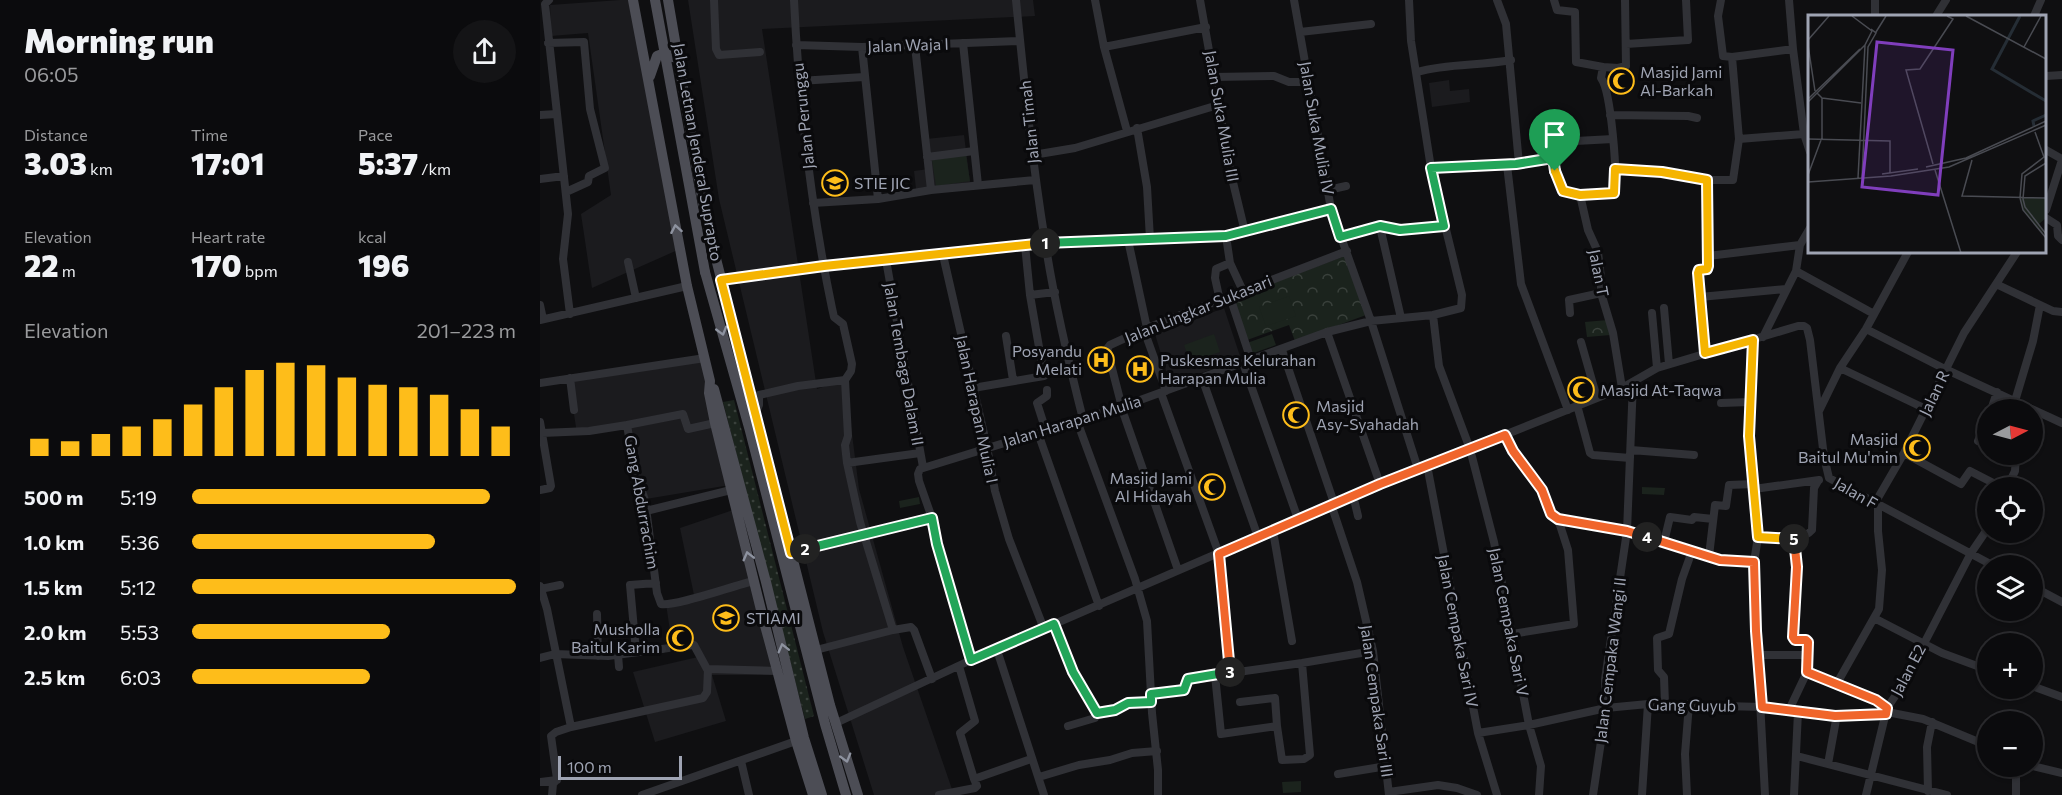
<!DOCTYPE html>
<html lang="en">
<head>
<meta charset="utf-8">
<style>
  body { margin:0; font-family:Commissioner,sans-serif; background:#141416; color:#f1f3f6; height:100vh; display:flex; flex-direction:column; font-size:22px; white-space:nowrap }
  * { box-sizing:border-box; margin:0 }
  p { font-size:20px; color:#9a9b9d }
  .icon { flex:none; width:33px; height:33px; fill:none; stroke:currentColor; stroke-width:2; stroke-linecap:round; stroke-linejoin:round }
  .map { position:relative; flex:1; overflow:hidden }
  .side { display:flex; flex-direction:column; background:#0b0b0d; width:540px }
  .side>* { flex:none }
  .needle { width:39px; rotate:84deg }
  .controls { position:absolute; left:1437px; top:399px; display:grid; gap:12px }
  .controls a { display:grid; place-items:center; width:66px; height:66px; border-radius:50%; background:#0b0b0d; box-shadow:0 2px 4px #0004,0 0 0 2px #2b2b2e; font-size:30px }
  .scale { position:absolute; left:18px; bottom:15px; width:124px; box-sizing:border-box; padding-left:6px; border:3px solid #9fa4b3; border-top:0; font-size:16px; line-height:21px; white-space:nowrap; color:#9fa4b3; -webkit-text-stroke:4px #0a0a0c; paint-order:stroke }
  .pin { position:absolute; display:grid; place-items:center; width:51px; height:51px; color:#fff; margin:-62px -26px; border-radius:50% 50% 50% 0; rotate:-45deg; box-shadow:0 0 6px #0007 }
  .pin .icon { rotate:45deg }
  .km { position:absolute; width:30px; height:30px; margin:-15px; border-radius:50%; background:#222; color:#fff; font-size:16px; line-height:30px; text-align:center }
  .round { display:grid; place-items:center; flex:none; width:63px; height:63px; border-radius:32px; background:#141416 }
  .head { display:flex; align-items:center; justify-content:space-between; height:102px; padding:0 24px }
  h1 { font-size:33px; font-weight:800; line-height:45px }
  .stats { display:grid; grid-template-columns:repeat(3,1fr); gap:9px; height:102px; padding:6px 24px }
  .stats div { display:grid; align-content:center }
  .stats b { font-size:30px; font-weight:800 }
  .stats small { font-size:16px; font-weight:400 }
  .stats p { font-size:16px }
  .chart { height:168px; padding:12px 24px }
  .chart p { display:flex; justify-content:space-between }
  .chart svg { width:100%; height:108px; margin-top:6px; stroke:#febd1a; stroke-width:6 }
  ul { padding:0 24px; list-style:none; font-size:20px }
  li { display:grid; grid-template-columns:96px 72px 1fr; align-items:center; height:45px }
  li i { height:15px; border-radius:8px; background:#febd1a }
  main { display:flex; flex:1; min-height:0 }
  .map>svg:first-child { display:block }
</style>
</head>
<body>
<main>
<section class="side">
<div class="head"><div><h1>Morning run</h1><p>06:05</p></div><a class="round"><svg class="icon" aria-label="share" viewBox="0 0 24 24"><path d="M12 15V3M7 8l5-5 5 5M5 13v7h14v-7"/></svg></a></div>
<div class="stats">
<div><p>Distance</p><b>3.03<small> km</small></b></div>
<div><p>Time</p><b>17:01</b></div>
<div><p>Pace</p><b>5:37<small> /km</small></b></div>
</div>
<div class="stats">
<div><p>Elevation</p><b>22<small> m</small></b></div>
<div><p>Heart rate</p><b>170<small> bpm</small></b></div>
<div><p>kcal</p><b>196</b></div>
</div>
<div class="chart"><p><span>Elevation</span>201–223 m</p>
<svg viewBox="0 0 160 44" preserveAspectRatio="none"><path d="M5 44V37M15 44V38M25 44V35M35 44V32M45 44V29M55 44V23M65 44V16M75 44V9M85 44V6M95 44V7M105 44V12M115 44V15M125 44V16M135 44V19M145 44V25M155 44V32"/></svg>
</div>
<ul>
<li><b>500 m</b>5:19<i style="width:92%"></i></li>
<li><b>1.0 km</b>5:36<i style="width:75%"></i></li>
<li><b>1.5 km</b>5:12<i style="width:100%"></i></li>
<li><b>2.0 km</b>5:53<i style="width:61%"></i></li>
<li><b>2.5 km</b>6:03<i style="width:55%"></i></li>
</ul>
</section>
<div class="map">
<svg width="1522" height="795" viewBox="0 0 1522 795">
  <defs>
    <pattern id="grass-dots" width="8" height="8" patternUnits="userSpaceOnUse" patternTransform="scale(1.5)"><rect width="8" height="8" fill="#1b231d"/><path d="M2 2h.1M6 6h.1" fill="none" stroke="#39403b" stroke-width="1.8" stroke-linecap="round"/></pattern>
    <pattern id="park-crowns" width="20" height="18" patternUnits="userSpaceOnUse" patternTransform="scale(1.5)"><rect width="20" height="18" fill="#1b231d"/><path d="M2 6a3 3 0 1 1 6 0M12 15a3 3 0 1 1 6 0" fill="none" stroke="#39403b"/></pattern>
  </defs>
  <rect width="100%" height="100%" fill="#0f0f11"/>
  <!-- built -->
  <path fill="#1b1b1e" d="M80,0H94L140,249L52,288L41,214L71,195L48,33L11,36L10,5Z
    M148,0H493L495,16L222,29L277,389L305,379L319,489L363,647L414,795H334L283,632L179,199Z
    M909,80L910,91L929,89L930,102L892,107L889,83Z
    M424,135L430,182L376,189L374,171L389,169L386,139Z
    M684,308L701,359L630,384L615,334Z
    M165,358L190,485L106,499L86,423L37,434L29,381Z
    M196,509L239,675H172L186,721L115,742L93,672L158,657L149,638L132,644L126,604L154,595L140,528Z"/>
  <!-- grass -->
  <path fill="url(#grass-dots)" d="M194,400L274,716L265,719L183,402Z"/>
  <!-- park -->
  <path fill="url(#park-crowns)" d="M805,256L826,315L755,341L749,325L707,340L693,298Z
    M1068,320L1070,335L1047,337L1045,322Z"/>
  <!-- pitch -->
  <path fill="#1b231d" d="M426,155L430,181L396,186L392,160Z
    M749,296L756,316L726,326L719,307Z
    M674,334L680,352L650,362L644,345Z
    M732,334L736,345L711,354L707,343Z
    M1102,487L1125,488L1124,495L1102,494Z
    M379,497L380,504L360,508L359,501Z
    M761,781V792L743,793L742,782Z"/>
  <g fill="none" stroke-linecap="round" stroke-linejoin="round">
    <!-- minor-tunnel -->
    <path stroke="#2c2d31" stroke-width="8" stroke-dasharray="8 4" stroke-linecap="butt" d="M122,649L143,646"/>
    <!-- minor -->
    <path stroke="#303136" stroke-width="8" d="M9,0L5,4L28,214L23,259L30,314
      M174,0L176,49L179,55L220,52
      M254,0C259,103 271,207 292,308L294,317L303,324L312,364L311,371L305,380L308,436L305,445L307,463L320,522L353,630L276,650
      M476,0C484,80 492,161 505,241C514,301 528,360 543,419
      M555,0L564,47L587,131
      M660,0L691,174L705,232
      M754,0L791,209L831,321L878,469
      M957,0L966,24L979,164
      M1014,0L1017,10L1035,12L1036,62L1063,67
      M1249,0L1253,49L1264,134L1270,152
      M1335,0V16
      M1396,16L1406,0
      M1494,16L1501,0
      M760,32L831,24
      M8,43L44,42L50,109L65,168L49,176L48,182L26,192
      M423,43L438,185
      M1086,44L1148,40L1146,0
      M256,45L322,47L480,41
      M375,46L391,190
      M322,47L338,199
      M564,47L666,27
      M1192,57L1253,49
      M877,72C908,63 939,66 971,60
      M1506,76L1522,75
      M674,77L734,76L749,82H769
      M259,81L324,77
      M0,115L17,114
      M1070,115L1148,116L1157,118
      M597,128L607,187L610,239
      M1073,139L1017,142C1009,157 1015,176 1023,191L1040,195L1074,193C1078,176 1071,91 1061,78L1063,67L1078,68L1086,66L1085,0
      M1199,139L1264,134
      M1506,150L1522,159
      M493,155L535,148L678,105
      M387,157L434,151
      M967,165L981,284L1028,410
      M891,168L977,164L1013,158
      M1075,169L1122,172L1167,180H1193L1199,139L1192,57L1183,56L1178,16L1181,0
      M0,179L24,176
      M1167,180L1168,256
      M788,190L806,186
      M1040,195L1048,230L1058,252L1061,278V293L1073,333L1082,388
      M273,203L338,199L391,190L495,180
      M1506,210L1522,160
      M1506,218L1517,225L1518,236L1522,240
      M840,227L861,318
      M686,236L690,263L703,291
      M800,236L840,227L860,230L904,226
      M588,240L607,328
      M403,255L447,447L455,491L469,539L504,629
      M346,260L383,467
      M88,262L96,298
      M1256,271L1334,314
      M181,280L284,266L522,241L686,236L791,209
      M1456,284L1513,311L1522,312
      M490,295L515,292
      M690,297L711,360
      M1160,297L1246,289
      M680,301L675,278L676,269L690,263
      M0,305L3,319
      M1124,308L1129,364
      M1030,313L1029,300L1061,293
      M1112,313L1117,368
      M893,315L899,366L930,449L954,542L989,725L1001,766L999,795
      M0,320L147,286
      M1326,329L1405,369L1522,423
      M604,330L626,391
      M787,332L840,484
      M466,336L473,380
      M1223,337L1256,271L1260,245L1270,228
      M1213,340L1209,436L1217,514L1218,537L1214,562V588L1225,795
      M1041,342L1057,398
      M742,350L794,503
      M1165,353L1158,273L1159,270L1167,269L1168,256L1260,245
      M703,363L758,519
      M1300,368L1386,409
      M30,378L34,410
      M662,378L718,537
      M0,383L165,358
      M433,388L504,376L490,295L485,245
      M621,393L679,554L690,673
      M1475,401L1493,341L1500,305
      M1181,403L1210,402
      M1037,405L1050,453L1053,455L1090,458
      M1451,410L1457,392
      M1279,411L1300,368L1326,329L1368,252
      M216,412L219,405V395L258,386L305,380
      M537,421L595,579L607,621L612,713L618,770V795
      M0,422L11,486L10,488L0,490
      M87,425L143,414L148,429L175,423
      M506,431L497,403L507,396V390
      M2,433L49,431L87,425L95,472L105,500L117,593L121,604C135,607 195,585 214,581
      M498,433L559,606
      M965,434L973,451L1002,490L1011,514L1018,519L1087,531L1180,559L1214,562
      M1438,441L1448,418
      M1091,450L1154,455
      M1364,453L1421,484L1430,471L1463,488
      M307,463L380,453
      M887,465L938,733L957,795
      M1467,488L1475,471L1476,454
      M1214,489L1279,480
      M813,495L818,516
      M1335,503L1364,453L1424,333L1477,252
      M791,504L817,582L833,651L849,795
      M106,511L191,490
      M733,531L752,641
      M1218,537C1234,538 1260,544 1272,530L1274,488L1278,481
      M1254,539L1258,567L1253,637L1255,640L1267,641L1268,655
      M1124,542L1130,517L1152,520L1154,517L1173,519
      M251,553L392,518
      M1169,556L1175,505L1186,506L1189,485L1214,484
      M638,570L584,415L567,349L570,345L607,328L807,251
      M0,586L7,609L31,727L16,732L11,736L17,779L13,784L12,795
      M1492,586L1522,602
      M0,589L20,585
      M57,614L58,656
      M1334,618L1402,653L1448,670
      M514,624L533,672L557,713L575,710L588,703L611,702
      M353,630L371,627L374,630L392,679
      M972,634L1034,624L1028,550L1018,519
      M143,646L154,645L167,669L238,671
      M457,650L504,795
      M96,652L90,585L116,583
      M78,655L79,667
      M1217,655H1268L1267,672L1336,700L1347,708
      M0,658L15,654L68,656L122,649
      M431,660L397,544L392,518L379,481L378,474L380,469L581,407L787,332L831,321L893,315L921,308L922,295L891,168L871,41L869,0
      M419,666L435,721L420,733L434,779
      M675,675L681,734L737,726L742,760L764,759L770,755L762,663
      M1296,685L1339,609L1342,570L1338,531V506
      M1492,686L1522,697
      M611,694L644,689L648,679L762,663L833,651
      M700,702L735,698L737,726
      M1125,704L1124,677L1118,670L1117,638L1129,634L1142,579L1152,551
      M1249,710L1267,672
      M1347,712L1383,719L1448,746
      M1295,716L1346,715
      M296,723L431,660L794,503L1082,388L1117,368L1258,326H1264L1267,328L1270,340L1284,457L1289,478L1454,566
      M528,726L555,718L557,713
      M31,727L163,698L167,692L168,669
      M938,733L989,725L1066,708L1108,704L1222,707L1295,716L1296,720L1288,764
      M1257,756L1407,795
      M201,761L209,795
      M1476,766V795
      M1492,766L1522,773
      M798,774L847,766
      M499,777L539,765L570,760L592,753L617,751
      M0,782L17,780
      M1388,791L1387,747L1392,722
      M849,792L898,785L917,788L937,795
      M102,795L256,741
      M399,795L435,788L437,786L434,779L491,759
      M1053,795L1066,708L1065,679L1087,531L1093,382
      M1102,795L1108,704
      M1147,795L1145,754L1149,704
      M1254,795L1258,712
      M1326,795L1347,708L1362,686L1431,553L1448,528"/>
    <!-- major -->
    <path stroke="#4c4d55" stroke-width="10" d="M93,0L147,286L170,381L169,393L175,423L223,618L256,741L273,795
      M128,0L162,198L173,247L290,705L318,795
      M110,76L117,56L125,53L132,57
      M165,272L210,431L285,724L306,795
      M174,389L226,582L264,738L282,795"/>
    <!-- major-bridge -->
    <path stroke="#4c4d55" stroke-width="10" d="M115,0L165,272"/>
  </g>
  <!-- one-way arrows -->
  <defs><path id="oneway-chevron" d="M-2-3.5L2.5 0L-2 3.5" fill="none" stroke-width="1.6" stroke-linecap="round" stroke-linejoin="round" transform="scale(1.5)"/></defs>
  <g stroke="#8e93a0">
    <use href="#oneway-chevron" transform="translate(136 229) rotate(-100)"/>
    <use href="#oneway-chevron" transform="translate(182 331) rotate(74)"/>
    <use href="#oneway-chevron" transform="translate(208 556) rotate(-104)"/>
    <use href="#oneway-chevron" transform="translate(243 648) rotate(-104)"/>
    <use href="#oneway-chevron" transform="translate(306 758) rotate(74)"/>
  </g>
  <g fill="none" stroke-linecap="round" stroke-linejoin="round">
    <!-- split-1 casing -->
    <g stroke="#fff" stroke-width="12">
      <path id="split-1" d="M505,243L686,236L791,209L800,237L840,226L860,230L904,226L891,168L976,164L1013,158L1015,171"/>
    </g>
    <!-- split-2 casing -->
    <g stroke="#fff" stroke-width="12">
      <path id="split-2" d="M265,549L251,553L181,280L284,266L505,243"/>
    </g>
    <!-- split-3 casing -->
    <g stroke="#fff" stroke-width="12">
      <path id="split-3" d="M265,549L392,518L397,544L431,660L514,624L533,672L557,713L575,710L588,703L611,702V694L644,690L648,679L690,672"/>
    </g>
    <!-- split-4 casing -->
    <g stroke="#fff" stroke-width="12">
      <path id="split-4" d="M690,672L679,554L840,484L965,435L973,451L1002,490L1011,514L1018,519L1087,531L1107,537"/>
    </g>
    <!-- split-5 casing -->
    <g stroke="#fff" stroke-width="12">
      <path id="split-5" d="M1107,537L1180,560L1214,562L1216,631L1222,707L1295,716L1346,714L1347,708L1336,700L1267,672L1268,642L1266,640H1255L1253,637L1257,567L1254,539"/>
    </g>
    <!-- split-6 casing -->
    <g stroke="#fff" stroke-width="12">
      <path id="split-6" d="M1015,171L1023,191L1040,195L1074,193L1075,169L1122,172L1167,180L1168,266L1167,269L1159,270L1158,273L1165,353L1213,340L1209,436L1218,537L1254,539"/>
    </g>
    <!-- split-1 -->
    <use href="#split-1" stroke="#22a559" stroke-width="8"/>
    <!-- split-2 -->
    <use href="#split-2" stroke="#f5b400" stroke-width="8"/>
    <!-- split-3 -->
    <use href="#split-3" stroke="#22a559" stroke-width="8"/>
    <!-- split-4 -->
    <use href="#split-4" stroke="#f0652b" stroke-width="8"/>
    <!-- split-5 -->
    <use href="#split-5" stroke="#f0652b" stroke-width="8"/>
    <!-- split-6 -->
    <use href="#split-6" stroke="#f5b400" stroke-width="8"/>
  </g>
  <!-- icons -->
  <defs>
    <g id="mosque-ring" transform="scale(1.35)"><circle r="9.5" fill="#0a0a0c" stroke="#febd1a" stroke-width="1.5"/><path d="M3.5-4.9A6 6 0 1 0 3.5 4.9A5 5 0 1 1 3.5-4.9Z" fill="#febd1a"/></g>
    <g id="university-ring" transform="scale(1.35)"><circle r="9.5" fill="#0a0a0c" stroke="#febd1a" stroke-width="1.5"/><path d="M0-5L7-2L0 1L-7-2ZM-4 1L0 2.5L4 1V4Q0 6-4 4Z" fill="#febd1a"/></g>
    <g id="hospital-ring" transform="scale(1.35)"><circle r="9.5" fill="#0a0a0c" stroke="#febd1a" stroke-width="1.5"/><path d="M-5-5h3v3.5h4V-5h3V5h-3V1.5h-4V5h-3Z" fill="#febd1a"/></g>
  </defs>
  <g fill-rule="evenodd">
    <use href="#mosque-ring" x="1081" y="81"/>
    <use href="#university-ring" x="295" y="183"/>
    <use href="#hospital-ring" x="561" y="360"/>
    <use href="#hospital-ring" x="600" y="369"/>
    <use href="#mosque-ring" x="1041" y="390"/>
    <use href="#mosque-ring" x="756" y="415"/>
    <use href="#mosque-ring" x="1377" y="448"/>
    <use href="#mosque-ring" x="672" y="487"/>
    <use href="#university-ring" x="186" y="618"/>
    <use href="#mosque-ring" x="140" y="638"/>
  </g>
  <g text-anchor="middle" stroke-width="6" stroke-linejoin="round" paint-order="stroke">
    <!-- street labels -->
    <g font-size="16" fill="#9fa4b3" stroke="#0a0a0c">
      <text transform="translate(368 45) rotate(-2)" y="6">Jalan Waja I</text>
      <text transform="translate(263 116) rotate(-96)" y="6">Jalan Perunggu</text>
      <text transform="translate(682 116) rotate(80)" y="6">Jalan Suka Mulia III</text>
      <text transform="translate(489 122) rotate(-96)" y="6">Jalan Timah</text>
      <text transform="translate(777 128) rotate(80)" y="6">Jalan Suka Mulia IV</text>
      <text transform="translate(158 152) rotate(80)" y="6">Jalan Letnan Jenderal Suprapto</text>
      <text transform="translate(1059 273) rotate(79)" y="6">Jalan T</text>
      <text transform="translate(658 309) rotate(-22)" y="6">Jalan Lingkar Sukasari</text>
      <text transform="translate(364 364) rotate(80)" y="6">Jalan Tembaga Dalam II</text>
      <text transform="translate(1394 393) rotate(-64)" y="6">Jalan R</text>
      <text transform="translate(437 409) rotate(78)" y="6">Jalan Harapan Mulia I</text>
      <text transform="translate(532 421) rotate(-17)" y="6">Jalan Harapan Mulia</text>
      <text transform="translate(1316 493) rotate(30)" y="6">Jalan F</text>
      <text transform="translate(102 502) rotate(80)" y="6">Gang Abdurrachim</text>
      <text transform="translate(969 622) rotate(79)" y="6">Jalan Cempaka Sari V</text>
      <text transform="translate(918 631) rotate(79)" y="6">Jalan Cempaka Sari IV</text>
      <text transform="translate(1070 660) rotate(-83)" y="6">Jalan Cempaka Wangi II</text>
      <text transform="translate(1368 670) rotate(-62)" y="6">Jalan E2</text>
      <text transform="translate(837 701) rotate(82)" y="6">Jalan Cempaka Sari III</text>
      <text transform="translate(1152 705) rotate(1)" y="6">Gang Guyub</text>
    </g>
    <!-- poi labels -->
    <g font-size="16" fill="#9fa4b3" stroke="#0a0a0c" text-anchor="start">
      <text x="1100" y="78">Masjid Jami<tspan x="1100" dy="18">Al-Barkah</tspan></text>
      <text x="314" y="189">STIE JIC</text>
      <text x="542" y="357" text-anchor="end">Posyandu<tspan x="542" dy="18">Melati</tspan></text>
      <text x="620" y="366">Puskesmas Kelurahan<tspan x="620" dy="18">Harapan Mulia</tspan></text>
      <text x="1060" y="396">Masjid At-Taqwa</text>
      <text x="776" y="412">Masjid<tspan x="776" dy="18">Asy-Syahadah</tspan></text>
      <text x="1358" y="445" text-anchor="end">Masjid<tspan x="1358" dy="18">Baitul Mu'min</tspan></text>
      <text x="652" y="484" text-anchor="end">Masjid Jami<tspan x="652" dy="18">Al Hidayah</tspan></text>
      <text x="206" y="624">STIAMI</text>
      <text x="120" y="635" text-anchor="end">Musholla<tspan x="120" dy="18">Baitul Karim</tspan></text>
    </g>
  </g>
  <!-- overview -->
  <g transform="translate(1268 15)">
    <rect width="238" height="238" fill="#0f0f11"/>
    <path d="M212,183H237L238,203L231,209L238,223L215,195Z" fill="#1b231d"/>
    <path fill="none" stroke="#252d35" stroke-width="3" d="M212,1L184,54L238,86M226,111L225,106L238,100"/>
    <path fill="none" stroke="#494b52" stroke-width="1.5" d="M44,1L64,16L57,30L50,163M158,1L238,44M68,17L78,1M0,25L21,1M0,30L7,76M216,32L233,1M9,78L14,83V125M14,83L53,88M0,84L52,34M0,87L57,30M227,117L236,142L214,159L212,183L215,195L238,223M0,124L82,126V158M164,145L154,181L238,183M238,148L217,161L215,184L217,192L238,219M125,149L98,55L112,54L145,4L139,1M118,152L158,143L238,106M127,155L153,238M74,159L110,154M0,160L13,125M54,163L60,32L68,18L63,14M0,167L83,161L141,152L238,110"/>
    <path fill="#803ebd" fill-opacity="0.15" stroke="#803ebd" stroke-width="3" d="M69,27L145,35L130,180L54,172Z"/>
    <rect width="238" height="238" fill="none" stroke="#9fa4b3" stroke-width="3"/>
  </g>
</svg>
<div class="controls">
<a><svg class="needle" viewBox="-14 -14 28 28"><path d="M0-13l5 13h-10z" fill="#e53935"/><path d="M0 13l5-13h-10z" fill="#9a9b9d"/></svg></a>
<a><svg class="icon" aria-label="locate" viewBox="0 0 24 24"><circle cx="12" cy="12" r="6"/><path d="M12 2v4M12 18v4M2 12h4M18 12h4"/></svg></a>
<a><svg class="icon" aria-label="layers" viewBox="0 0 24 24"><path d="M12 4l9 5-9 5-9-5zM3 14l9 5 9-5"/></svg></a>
<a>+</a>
<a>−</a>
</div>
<div class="scale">100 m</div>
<div class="pin" style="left:1015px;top:171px;background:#1e9e55"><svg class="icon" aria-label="arrive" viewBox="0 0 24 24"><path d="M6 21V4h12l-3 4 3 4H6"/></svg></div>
<b class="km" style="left:505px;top:243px">1</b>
<b class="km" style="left:265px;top:549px">2</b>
<b class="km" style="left:690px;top:672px">3</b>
<b class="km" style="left:1107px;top:537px">4</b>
<b class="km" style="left:1254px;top:539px">5</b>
</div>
</main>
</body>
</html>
